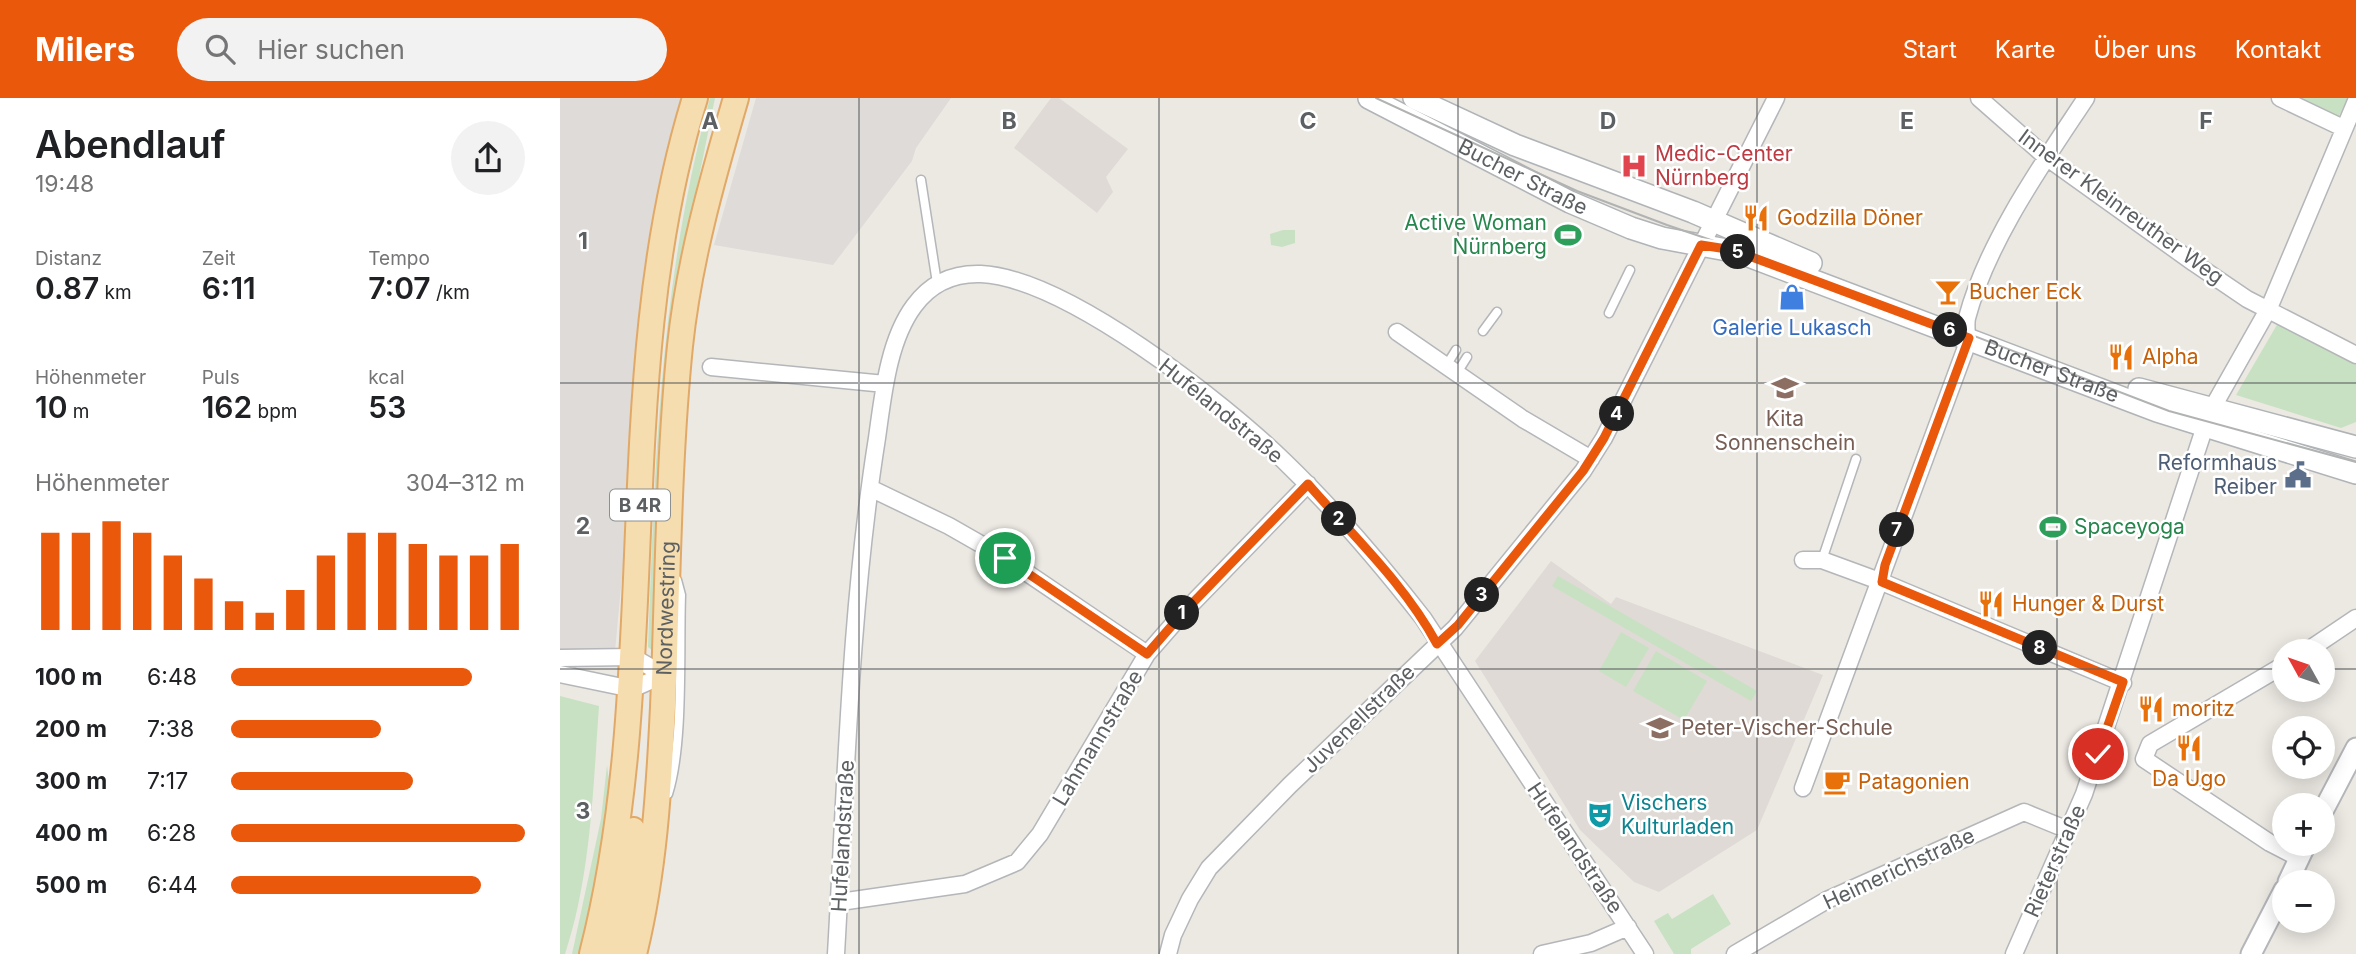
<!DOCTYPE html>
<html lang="de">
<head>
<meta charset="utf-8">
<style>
  body { margin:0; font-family:Inter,sans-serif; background:#f2f2f2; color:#202124; height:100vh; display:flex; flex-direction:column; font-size:26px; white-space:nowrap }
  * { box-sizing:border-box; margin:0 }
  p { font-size:23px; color:#757577 }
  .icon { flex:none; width:38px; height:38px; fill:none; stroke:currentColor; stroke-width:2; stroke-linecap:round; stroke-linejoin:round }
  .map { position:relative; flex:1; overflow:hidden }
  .side { display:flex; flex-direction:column; background:#fff; width:560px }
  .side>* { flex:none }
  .needle { width:46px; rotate:310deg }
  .fabs { position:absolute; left:1712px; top:541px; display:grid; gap:14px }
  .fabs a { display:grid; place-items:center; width:63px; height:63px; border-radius:50%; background:#fff; box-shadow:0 4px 18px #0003; font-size:35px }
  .pin { position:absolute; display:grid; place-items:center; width:60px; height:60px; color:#fff; margin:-30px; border:4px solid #fff; border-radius:50%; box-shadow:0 2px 7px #0007 }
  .km { position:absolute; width:35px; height:35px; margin:-18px; border-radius:50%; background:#222; color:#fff; font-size:19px; line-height:35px; text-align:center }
  .round { display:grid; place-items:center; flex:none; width:74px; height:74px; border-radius:37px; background:#f2f2f2 }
  .overview { display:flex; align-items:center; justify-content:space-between; height:119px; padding:0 35px }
  h1 { font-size:38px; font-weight:600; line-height:52px }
  .figures { display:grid; grid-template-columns:repeat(3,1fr); gap:10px; height:119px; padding:7px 35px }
  .figures div { display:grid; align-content:center }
  .figures b { font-size:30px; font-weight:600 }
  .figures small { font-size:19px; font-weight:400 }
  .figures p { font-size:19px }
  .chart { height:196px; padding:14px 35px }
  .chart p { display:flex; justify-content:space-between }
  .chart svg { width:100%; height:126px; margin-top:7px; stroke:#ea580c; stroke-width:6 }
  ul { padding:0 35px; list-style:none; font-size:23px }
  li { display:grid; grid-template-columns:112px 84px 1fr; align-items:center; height:52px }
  li i { height:18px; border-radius:9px; background:#ea580c }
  header { display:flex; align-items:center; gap:42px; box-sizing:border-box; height:98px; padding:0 35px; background:#ea580c; color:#fff }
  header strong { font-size:33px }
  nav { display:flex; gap:38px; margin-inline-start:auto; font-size:24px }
  .search { width:490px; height:63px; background:#f2f2f2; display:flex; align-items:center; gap:18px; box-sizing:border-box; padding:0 24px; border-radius:38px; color:#757577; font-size:26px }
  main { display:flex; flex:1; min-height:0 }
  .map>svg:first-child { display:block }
</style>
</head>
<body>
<header>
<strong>Milers</strong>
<div class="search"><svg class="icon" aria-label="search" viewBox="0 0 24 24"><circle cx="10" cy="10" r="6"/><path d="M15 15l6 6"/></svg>Hier suchen</div>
<nav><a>Start</a><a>Karte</a><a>Über uns</a><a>Kontakt</a></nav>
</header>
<main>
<section class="side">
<div class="overview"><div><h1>Abendlauf</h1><p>19:48</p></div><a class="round"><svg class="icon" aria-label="share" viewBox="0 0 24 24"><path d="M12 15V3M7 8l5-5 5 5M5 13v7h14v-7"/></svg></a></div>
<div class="figures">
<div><p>Distanz</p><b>0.87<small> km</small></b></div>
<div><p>Zeit</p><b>6:11</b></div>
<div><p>Tempo</p><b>7:07<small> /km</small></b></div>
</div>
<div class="figures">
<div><p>Höhenmeter</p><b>10<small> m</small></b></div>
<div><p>Puls</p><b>162<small> bpm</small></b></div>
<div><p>kcal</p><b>53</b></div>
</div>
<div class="chart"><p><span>Höhenmeter</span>304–312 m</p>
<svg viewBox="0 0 160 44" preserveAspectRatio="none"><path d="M5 44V10M15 44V10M25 44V6M35 44V10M45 44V18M55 44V26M65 44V34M75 44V38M85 44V30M95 44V18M105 44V10M115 44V10M125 44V14M135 44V18M145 44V18M155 44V14"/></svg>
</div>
<ul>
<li><b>100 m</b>6:48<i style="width:82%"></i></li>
<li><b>200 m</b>7:38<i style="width:51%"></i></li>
<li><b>300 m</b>7:17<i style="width:62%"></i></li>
<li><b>400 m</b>6:28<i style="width:100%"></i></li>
<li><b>500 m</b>6:44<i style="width:85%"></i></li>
</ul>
</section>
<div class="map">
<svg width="1796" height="856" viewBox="0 0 1796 856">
  <rect width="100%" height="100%" fill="#ece9e3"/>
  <!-- industrial -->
  <path fill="#dedbd8" d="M0,0H124L95,125L55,553L0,554Z
    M196,0H391L356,50L352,63L273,167L154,147Z"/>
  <!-- education -->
  <path fill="#dfdad5" d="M491,0H499L568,51L546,79L553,94L537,115L454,50Z
    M991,463L1051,506L1056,499L1263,577L1197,732L1099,794L1074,784L1020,732L915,563Z"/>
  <!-- green -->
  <path fill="#c8e1c3" d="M150,0H155L134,104L115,247L95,548L92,552L88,549C95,360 100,184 150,0Z
    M1735,0H1788L1777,22Z
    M723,132H735V145L722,149L711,147L710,136Z
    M1718,225L1796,263V324L1781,330L1676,297Z
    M998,478L1197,593L1191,603L992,488Z
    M1061,534L1089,550L1066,589L1039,573Z
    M1096,553L1147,583L1124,622L1073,593Z
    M0,598L39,608C33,690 31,778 5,856H0Z
    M47,667L51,700L21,856H12L41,721Z
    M1153,796L1171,826L1131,851V856H1114L1094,823L1108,815L1112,821Z"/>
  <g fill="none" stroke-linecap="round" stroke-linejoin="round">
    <!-- service casing -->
    <g stroke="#b4b6b9" stroke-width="11">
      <path id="service" d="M361,82L377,185
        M1049,215L1070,172
        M923,233L937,214
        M886,268L896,252
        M897,275L907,259
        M1262,462L1296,361
        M108,696C124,646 119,552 121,497L117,482"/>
    </g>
    <!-- minor casing -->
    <g stroke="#b4b6b9" stroke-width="19">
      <path id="minor" d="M1419,0L1486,59L1634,165L1687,201L1796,257
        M1720,0L1783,30
        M837,234L963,321L1031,361
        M151,269L325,286
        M310,390L389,428L445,460L587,556
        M1243,462H1262L1322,484L1563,585
        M1747,553L1796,520
        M0,560L73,559L104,577
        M1724,567L1590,646L1584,661L1710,745L1739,760
        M0,576L72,591L104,577
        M1243,690L1405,252C1409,240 1405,230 1407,220C1427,144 1483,65 1526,0
        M280,804L405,786L457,764L480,736L587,556L622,516L748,386
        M276,856C286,684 290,510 317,340C323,298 328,243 354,208C370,186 393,175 421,176C506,180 663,304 724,363C775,412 820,465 863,520L1085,856
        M608,856L613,837L630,801L649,770L730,687L895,530L1023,373L1044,340L1216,0
        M982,856L1031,845L1068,829
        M1175,856L1267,802L1464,714L1508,732
        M1454,856L1524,696L1649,316L1709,210L1796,3"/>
    </g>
    <!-- tertiary casing -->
    <g stroke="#b4b6b9" stroke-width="23">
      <path id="tertiary" d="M1762,715L1796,650
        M1728,784L1746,746
        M1691,856L1724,792"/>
    </g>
    <!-- secondary casing -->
    <g stroke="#b0b4b7" stroke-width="24">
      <g id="secondary">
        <path id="s1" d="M809,0L1010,104L1071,130L1102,140L1178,154L1597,313L1796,375"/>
        <path d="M854,0L955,47L1133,114L1251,165"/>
        <path d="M1579,291L1796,349"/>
      </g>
    </g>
    <!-- primary casing -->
    <g stroke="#e1a968" stroke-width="28">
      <g id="primary">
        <path d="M32,856C104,575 49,278 135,0"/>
        <path d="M53,856L63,810L73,732"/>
        <path id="s2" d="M74,856C94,775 99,692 103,609C108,489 108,367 120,248C129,163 152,82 176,0"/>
      </g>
    </g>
    <!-- service -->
    <use href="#service" stroke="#fff" stroke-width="8"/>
    <!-- minor -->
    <use href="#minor" stroke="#fff" stroke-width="16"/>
    <!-- tertiary -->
    <use href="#tertiary" stroke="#fff" stroke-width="19"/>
    <!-- secondary -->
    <use href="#secondary" stroke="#fff" stroke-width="21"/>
    <!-- primary -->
    <use href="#primary" stroke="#f6ddaf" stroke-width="24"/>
    <!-- tram -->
    <path stroke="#b1b2b2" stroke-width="2" d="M816,0L1017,93L1107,127L1274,184L1609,313L1796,364"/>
  </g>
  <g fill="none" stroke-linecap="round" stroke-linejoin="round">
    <!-- route casing -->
    <g stroke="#fff" stroke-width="14">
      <path id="route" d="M445,460L587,556L622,516L748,386C793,438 844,485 877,546L898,527L1023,373L1044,340L1141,147L1173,152L1409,240L1325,467L1322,484L1563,584L1538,656"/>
    </g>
    <!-- route -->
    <use href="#route" stroke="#ea580c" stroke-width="9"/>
  </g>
  <!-- grid -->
  <path fill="none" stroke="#5c6062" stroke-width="2" stroke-opacity="0.55" d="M299,0V856M599,0V856M898,0V856M1197,0V856M1497,0V856M0,285H1796M0,571H1724M1762,571H1796"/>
  <!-- icons -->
  <defs>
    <g id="hospital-bare" transform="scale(2.1)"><path d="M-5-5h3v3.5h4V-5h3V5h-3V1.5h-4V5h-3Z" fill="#e0444e" stroke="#fff" stroke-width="2.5" paint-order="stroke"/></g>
    <g id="restaurant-bare" transform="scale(2.1)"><path d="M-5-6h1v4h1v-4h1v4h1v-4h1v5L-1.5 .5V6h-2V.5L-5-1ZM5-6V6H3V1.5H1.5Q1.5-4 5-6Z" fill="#e8710a" stroke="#fff" stroke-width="2.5" paint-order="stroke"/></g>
    <g id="stadium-bare" transform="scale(2.1)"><path d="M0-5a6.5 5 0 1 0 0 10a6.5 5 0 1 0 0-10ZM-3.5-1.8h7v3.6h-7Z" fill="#2e9e5b" stroke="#fff" stroke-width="2.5" paint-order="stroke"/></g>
    <g id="bar-bare" transform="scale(2.1)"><path d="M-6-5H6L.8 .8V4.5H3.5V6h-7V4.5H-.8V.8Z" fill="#e8710a" stroke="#fff" stroke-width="2.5" paint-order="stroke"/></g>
    <g id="shop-bare" transform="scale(2.1)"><path d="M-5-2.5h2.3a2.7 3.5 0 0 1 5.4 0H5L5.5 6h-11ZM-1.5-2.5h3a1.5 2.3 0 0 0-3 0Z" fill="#3f7fe0" stroke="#fff" stroke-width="2.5" paint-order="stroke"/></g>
    <g id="school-bare" transform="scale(2.1)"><path d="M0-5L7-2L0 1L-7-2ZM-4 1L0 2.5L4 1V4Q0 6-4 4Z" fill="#8d6e63" stroke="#fff" stroke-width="2.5" paint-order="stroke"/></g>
    <g id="civic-bare" transform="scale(2.1)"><path d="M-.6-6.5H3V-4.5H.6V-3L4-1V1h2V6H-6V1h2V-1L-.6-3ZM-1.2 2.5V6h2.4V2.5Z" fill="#5c6f8a" stroke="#fff" stroke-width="2.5" paint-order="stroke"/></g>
    <g id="cafe-bare" transform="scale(2.1)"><path d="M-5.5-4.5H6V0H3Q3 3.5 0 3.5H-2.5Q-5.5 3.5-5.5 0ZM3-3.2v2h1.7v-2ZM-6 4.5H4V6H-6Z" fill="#e8710a" stroke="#fff" stroke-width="2.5" paint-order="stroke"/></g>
    <g id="theatre-bare" transform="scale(2.1)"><path d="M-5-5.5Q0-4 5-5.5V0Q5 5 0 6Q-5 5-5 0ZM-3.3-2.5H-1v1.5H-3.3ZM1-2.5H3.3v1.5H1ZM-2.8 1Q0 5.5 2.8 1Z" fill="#0f9aa8" stroke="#fff" stroke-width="2.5" paint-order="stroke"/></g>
  </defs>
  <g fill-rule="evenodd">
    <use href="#hospital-bare" x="1074" y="68"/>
    <use href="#restaurant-bare" x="1196" y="120"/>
    <use href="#stadium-bare" x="1008" y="137"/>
    <use href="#bar-bare" x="1388" y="194"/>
    <use href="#shop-bare" x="1232" y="199"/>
    <use href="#restaurant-bare" x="1561" y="259"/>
    <use href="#school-bare" x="1225" y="290"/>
    <use href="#civic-bare" x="1738" y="377"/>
    <use href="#stadium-bare" x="1493" y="429"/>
    <use href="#restaurant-bare" x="1431" y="506"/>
    <use href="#restaurant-bare" x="1591" y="611"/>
    <use href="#school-bare" x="1100" y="630"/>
    <use href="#restaurant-bare" x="1629" y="650"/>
    <use href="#cafe-bare" x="1277" y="684"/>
    <use href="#theatre-bare" x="1040" y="717"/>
  </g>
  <g text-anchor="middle" stroke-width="5" stroke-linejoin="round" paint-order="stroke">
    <!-- shield labels -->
    <rect fill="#fff" stroke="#8d9091" stroke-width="2" x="50" y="391.5" width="60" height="31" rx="5"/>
    <g font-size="19" font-weight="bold" fill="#5c6062">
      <text x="80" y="414">B 4R</text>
    </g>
    <!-- health labels -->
    <g font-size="21" fill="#be3a42" stroke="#fff" text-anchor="start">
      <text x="1095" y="63">Medic-Center<tspan x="1095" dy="24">Nürnberg</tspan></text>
    </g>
    <!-- street labels -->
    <g font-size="21" fill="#5c6062" stroke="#fff">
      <text dy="7" stroke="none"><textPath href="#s1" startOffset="173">Bucher Straße</textPath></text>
      <text transform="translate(1561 109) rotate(36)" y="7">Innerer Kleinreuther Weg</text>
      <text dy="7" stroke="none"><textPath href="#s1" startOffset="738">Bucher Straße</textPath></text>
      <text transform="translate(661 313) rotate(39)" y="7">Hufelandstraße</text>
      <text dy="7" stroke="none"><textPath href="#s2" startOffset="348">Nordwestring</textPath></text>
      <text transform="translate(799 621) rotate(-44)" y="7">Juvenellstraße</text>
      <text transform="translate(538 640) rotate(-59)" y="7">Lahmannstraße</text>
      <text transform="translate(283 738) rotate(-87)" y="7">Hufelandstraße</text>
      <text transform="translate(1015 750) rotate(56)" y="7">Hufelandstraße</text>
      <text transform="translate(1495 763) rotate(-66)" y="7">Rieterstraße</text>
      <text transform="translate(1339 771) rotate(-25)" y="7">Heimerichstraße</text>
    </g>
    <!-- food labels -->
    <g font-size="21" fill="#c56008" stroke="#fff" text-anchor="start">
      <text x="1217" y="127">Godzilla Döner</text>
      <text x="1409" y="201">Bucher Eck</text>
      <text x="1582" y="266">Alpha</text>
      <text x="1452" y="513">Hunger &amp; Durst</text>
      <text x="1612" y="618">moritz</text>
      <text x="1629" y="688" text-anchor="middle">Da Ugo</text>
      <text x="1298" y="691">Patagonien</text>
    </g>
    <!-- leisure labels -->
    <g font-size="21" fill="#27864d" stroke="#fff" text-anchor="end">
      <text x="987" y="132">Active Woman<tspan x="987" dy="24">Nürnberg</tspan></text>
      <text x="1514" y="436" text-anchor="start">Spaceyoga</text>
    </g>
    <!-- shop labels -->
    <g font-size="21" fill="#366cbe" stroke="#fff">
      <text x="1232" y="237">Galerie Lukasch</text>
    </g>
    <!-- education labels -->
    <g font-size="21" fill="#785e54" stroke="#fff">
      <text x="1225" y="328">Kita<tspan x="1225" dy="24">Sonnenschein</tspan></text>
      <text x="1121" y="637" text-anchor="start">Peter-Vischer-Schule</text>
    </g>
    <!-- service labels -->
    <g font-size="21" fill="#4e5e75" stroke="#fff" text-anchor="end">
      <text x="1717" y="372">Reformhaus<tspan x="1717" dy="24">Reiber</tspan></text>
    </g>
    <!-- culture labels -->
    <g font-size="21" fill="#0d838f" stroke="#fff" text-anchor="start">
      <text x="1061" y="712">Vischers<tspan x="1061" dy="24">Kulturladen</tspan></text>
    </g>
  </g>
  <g font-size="23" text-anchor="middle" font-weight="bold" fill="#5c6062" stroke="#fff" stroke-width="5" stroke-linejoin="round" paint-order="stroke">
    <text x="150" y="31">A</text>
    <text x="449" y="31">B</text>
    <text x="748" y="31">C</text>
    <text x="1048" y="31">D</text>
    <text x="1347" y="31">E</text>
    <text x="1646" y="31">F</text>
    <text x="23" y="151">1</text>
    <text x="23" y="436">2</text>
    <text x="23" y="721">3</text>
  </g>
</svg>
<div class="fabs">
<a><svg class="needle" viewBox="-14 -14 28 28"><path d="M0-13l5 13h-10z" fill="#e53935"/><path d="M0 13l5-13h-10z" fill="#757577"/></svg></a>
<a><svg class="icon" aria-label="locate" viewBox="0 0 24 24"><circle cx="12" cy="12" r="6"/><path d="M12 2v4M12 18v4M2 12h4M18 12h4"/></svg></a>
<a>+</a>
<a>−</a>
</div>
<div class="pin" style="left:445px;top:460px;background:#1e9e55"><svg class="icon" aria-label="arrive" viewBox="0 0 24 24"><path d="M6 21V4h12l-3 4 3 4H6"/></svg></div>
<div class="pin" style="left:1538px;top:656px;background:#d93025"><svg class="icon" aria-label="check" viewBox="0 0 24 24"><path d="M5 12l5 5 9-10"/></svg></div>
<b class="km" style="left:622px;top:515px">1</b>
<b class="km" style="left:779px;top:421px">2</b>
<b class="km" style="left:922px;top:497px">3</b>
<b class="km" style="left:1057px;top:316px">4</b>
<b class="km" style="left:1178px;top:154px">5</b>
<b class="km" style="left:1390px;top:232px">6</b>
<b class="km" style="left:1337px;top:432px">7</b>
<b class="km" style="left:1480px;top:550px">8</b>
</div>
</main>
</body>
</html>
